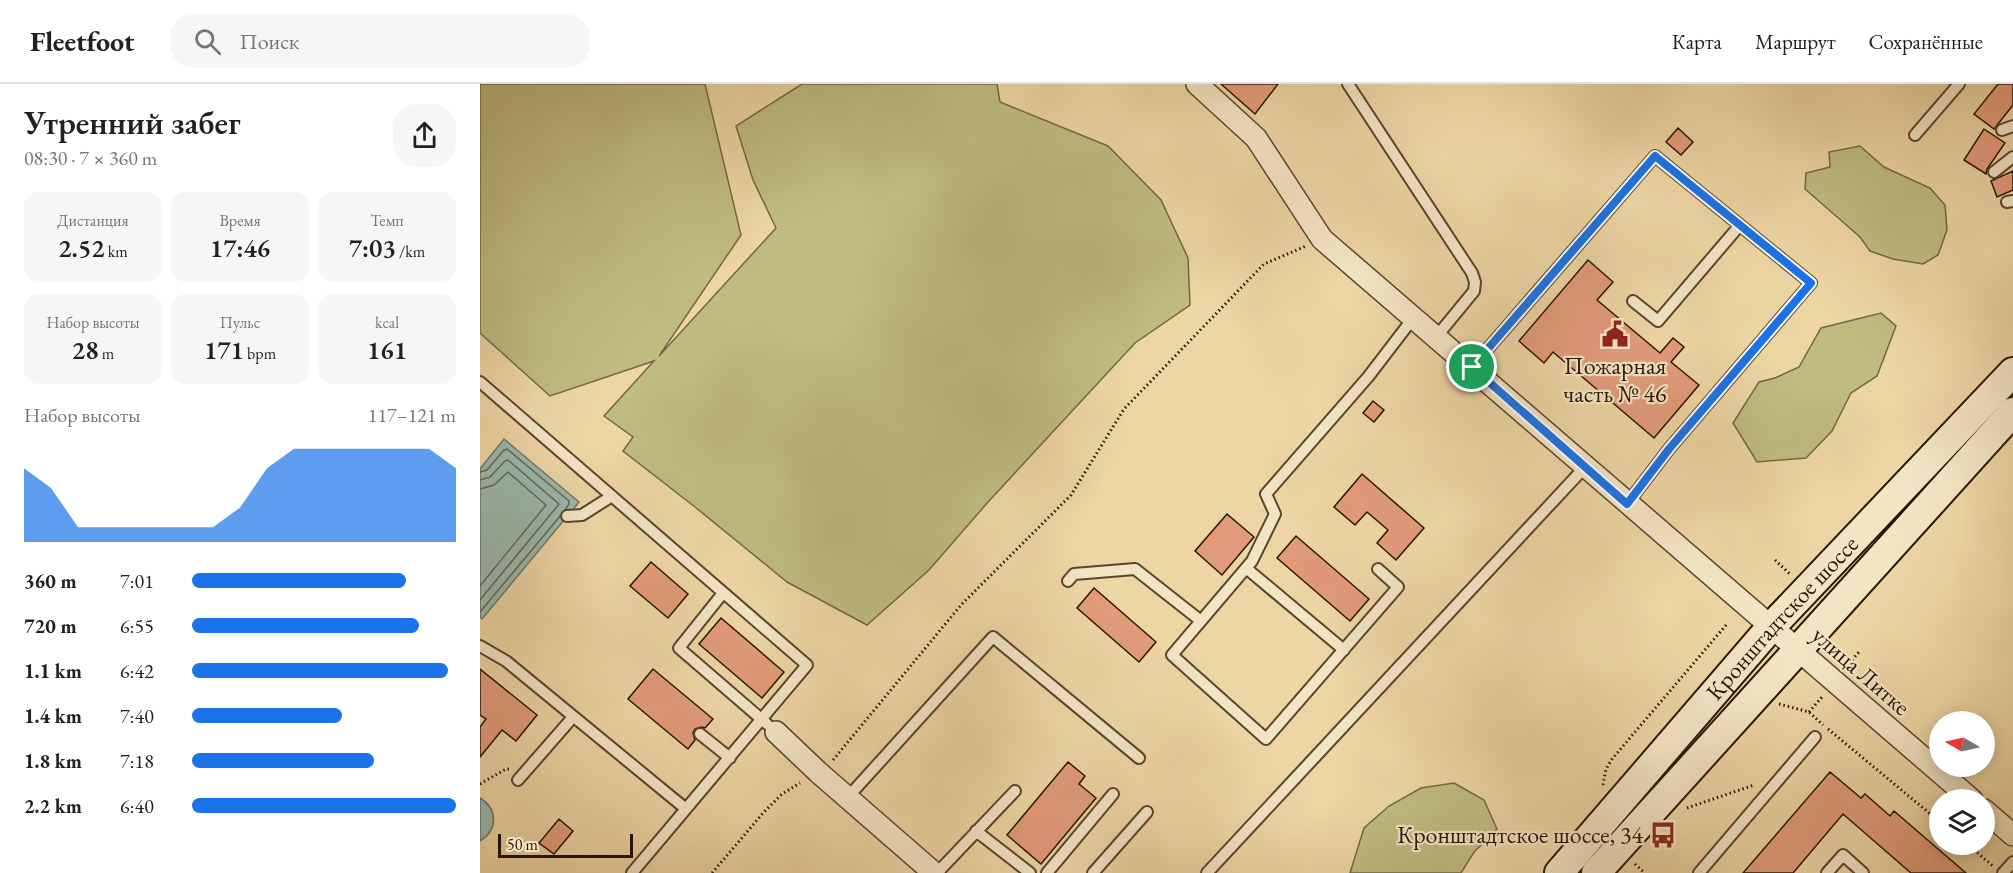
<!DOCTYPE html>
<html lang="ru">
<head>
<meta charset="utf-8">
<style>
  body { margin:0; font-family:"EB Garamond",serif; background:#f6f6f6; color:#202124; height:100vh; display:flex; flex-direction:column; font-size:22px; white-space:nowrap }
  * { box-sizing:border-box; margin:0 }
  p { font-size:20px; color:#757577 }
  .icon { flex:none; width:33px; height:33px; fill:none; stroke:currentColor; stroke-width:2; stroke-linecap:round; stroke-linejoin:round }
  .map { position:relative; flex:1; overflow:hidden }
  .drawer { display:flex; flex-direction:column; background:#fff; width:480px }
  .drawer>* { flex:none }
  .needle { width:39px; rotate:279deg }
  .fabs { position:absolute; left:1449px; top:627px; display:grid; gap:12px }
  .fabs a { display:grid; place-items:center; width:66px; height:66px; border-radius:50%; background:#fff; box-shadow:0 3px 15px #0003; font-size:30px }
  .scale { position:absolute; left:18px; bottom:15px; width:135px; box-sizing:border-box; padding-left:6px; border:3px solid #281505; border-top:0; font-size:16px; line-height:21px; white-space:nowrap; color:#281505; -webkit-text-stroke:4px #f3e4c4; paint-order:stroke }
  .pin { position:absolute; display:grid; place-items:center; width:51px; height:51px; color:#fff; margin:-26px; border:3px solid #fff; border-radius:50%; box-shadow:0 2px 6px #0007 }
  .round { display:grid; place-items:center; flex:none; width:63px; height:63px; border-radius:24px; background:#f6f6f6 }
  .summary { display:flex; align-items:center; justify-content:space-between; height:102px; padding:0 24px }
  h1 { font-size:33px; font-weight:600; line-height:45px }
  .metrics { display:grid; grid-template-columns:repeat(3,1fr); gap:9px; height:102px; padding:6px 24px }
  .metrics div { display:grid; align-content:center; border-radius:15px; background:#f6f6f6; text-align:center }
  .metrics b { font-size:26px; font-weight:600 }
  .metrics small { font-size:16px; font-weight:400 }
  .metrics p { font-size:16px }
  .chart { height:168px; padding:12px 24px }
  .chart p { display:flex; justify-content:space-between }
  .chart svg { width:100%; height:108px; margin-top:6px; fill:#1a73e8; opacity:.7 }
  ul { padding:0 24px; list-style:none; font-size:20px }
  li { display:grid; grid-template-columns:96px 72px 1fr; align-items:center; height:45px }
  li i { height:15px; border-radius:8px; background:#1a73e8 }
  header { display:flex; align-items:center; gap:36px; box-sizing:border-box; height:84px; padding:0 30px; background:#fff; border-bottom:2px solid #e0e0e0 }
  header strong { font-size:28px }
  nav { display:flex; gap:33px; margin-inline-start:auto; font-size:21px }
  .search { width:420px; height:54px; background:#f6f6f6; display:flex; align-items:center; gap:15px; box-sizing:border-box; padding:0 21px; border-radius:24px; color:#757577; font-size:22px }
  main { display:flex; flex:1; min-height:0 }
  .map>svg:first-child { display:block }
</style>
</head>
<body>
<header>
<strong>Fleetfoot</strong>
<div class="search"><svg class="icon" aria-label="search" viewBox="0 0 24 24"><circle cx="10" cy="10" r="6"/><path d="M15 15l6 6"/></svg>Поиск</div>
<nav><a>Карта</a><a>Маршрут</a><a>Сохранённые</a></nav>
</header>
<main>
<section class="drawer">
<div class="summary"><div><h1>Утренний забег</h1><p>08:30 · 7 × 360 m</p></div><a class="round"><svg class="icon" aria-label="share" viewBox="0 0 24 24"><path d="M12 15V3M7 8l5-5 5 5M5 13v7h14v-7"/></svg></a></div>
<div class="metrics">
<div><p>Дистанция</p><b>2.52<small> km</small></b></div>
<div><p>Время</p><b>17:46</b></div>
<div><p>Темп</p><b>7:03<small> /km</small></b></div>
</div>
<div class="metrics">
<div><p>Набор высоты</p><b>28<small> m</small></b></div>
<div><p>Пульс</p><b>171<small> bpm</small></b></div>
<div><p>kcal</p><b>161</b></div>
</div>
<div class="chart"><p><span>Набор высоты</span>117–121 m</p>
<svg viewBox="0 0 160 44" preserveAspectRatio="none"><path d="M0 44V14L10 22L20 38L30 38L40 38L50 38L60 38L70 38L80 30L90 14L100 6L110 6L120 6L130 6L140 6L150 6L160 14V44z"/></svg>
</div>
<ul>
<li><b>360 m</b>7:01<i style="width:81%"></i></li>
<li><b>720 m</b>6:55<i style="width:86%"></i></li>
<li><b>1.1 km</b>6:42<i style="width:97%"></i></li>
<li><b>1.4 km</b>7:40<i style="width:57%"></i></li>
<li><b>1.8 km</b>7:18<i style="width:69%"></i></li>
<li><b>2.2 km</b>6:40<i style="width:100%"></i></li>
</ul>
</section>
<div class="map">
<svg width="1533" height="789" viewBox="0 0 1533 789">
  <rect width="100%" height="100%" fill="#edd5a4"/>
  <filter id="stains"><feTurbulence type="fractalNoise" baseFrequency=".00333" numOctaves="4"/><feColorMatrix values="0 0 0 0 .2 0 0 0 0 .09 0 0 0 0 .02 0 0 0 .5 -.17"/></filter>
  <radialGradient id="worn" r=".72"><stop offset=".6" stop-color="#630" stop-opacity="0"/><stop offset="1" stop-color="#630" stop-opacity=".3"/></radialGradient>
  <!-- green -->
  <path fill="#bfbb81" stroke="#746843" stroke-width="1.5" d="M0,0H225L261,151L179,272L296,144L273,96L256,42L322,0H517L520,18L628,62L681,116L708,174L710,221L655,259L508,418L449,486L387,541L307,498L215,423L143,367L153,353L124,332L174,277L70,312L0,249Z
    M1380,62L1404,83L1450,104L1465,121L1467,146L1458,171L1443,180L1413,175L1390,167L1380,153L1325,105L1326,89L1350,83L1349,68Z
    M1401,229L1416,242L1397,292L1371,309L1352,347L1326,374L1277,378L1253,339L1279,298L1295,294L1319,283L1341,244Z
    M974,699L1004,716L1017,745L994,768L981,789H870L884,744L909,722L941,704Z"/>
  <!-- water -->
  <path fill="#9ab8ac" stroke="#6c7769" stroke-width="1.5" d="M24,355L99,418L2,535L0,533V385Z
    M0,714C18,725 18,746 0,757Z"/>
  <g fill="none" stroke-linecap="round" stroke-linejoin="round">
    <!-- shore -->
    <path stroke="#616658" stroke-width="1.5" d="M0,388L7,386L24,366L27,365L89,417V420L85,426
      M0,396L10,393L25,377L28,376L79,420L0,516
      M0,405L14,401L28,388L66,421L0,502
      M0,528L81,431"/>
  </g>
  <!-- building -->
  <path fill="#e29b7a" stroke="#281505" stroke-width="1.5" d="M741,0H798L775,30Z
    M1518,0H1533V21L1514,45L1494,30Z
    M1198,44L1213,58L1201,71L1186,58Z
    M1504,45L1525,59L1507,85L1506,90L1484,76Z
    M1533,87V106L1517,113L1511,97Z
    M1108,176L1133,198L1117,216L1180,269L1193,254L1204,263L1191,278L1219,301L1174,354L1073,268L1064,279L1039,257Z
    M893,317L904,326L894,338L883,329Z
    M882,390L944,444L916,476L897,459L908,446L887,428L875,441L854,423Z
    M747,430L774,453L742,491L715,467Z
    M816,452L889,515L870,537L797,474Z
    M171,478L208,510L188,534L150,502Z
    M614,504L676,558L659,578L597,524Z
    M241,534L304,588L282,614L219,560Z
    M0,585L57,631L36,657L22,646L0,673V643L6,635L0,631Z
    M173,585L233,635L225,644L221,643L215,645L213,649L215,656L208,665L148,615Z
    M588,678L605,692L599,700L616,714L561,780L527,751Z
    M1350,688L1381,714L1385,710L1410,732L1414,727L1486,789H1431L1363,730L1313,789H1263Z
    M79,735L93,747L74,770L59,759Z"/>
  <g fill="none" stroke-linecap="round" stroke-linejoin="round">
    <!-- lane casing -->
    <g stroke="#59452d" stroke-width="14">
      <path id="lane" d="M868,0L992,189L995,198L994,207L957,252
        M1522,46L1533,42
        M1435,51L1479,0
        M1514,88L1533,73
        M1527,118L1533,117
        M1153,217L1178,237L1260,141
        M992,283L1175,72L1331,199L1189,365L1147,420
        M0,298L327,581L152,789
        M87,432L102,431L132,412
        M766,484L864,566
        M898,485L918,503L786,655L692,571L772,477L795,430L786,410L888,293L934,233
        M588,497L594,490L655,485L721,537
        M243,509L199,564L287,640
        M0,562L26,577L206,725
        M220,650L250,674
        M38,696L93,633
        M368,713L513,553L659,674
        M496,747L550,789
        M457,789L535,707
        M567,789L633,710
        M613,789L667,728
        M727,789L1105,383
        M1219,789L1335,653
        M1347,789L1363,771L1383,789
        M1523,789L1533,778"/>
    </g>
    <!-- street casing -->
    <g stroke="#59452d" stroke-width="24">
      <path id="street" d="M717,0L776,54L842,155L1492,716
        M296,648L338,688L454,789
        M1504,726L1533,751"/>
    </g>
    <!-- secondary casing -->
    <g stroke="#281505" stroke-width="32">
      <g id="secondary">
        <path id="s1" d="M1079,789L1291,543L1533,288"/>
        <path d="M1116,789L1533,328"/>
      </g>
    </g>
    <!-- path -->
    <path stroke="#281505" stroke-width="3" stroke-dasharray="1.5 3" stroke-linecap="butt" d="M1295,476L1311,491
      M1366,583L1379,568
      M1299,620L1329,628L1343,641
      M1329,628L1342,613
      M1348,645L1460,738
      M353,676L481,521L591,411L644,325L784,180L826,162
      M0,700L26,685H30
      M1123,701L1126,685L1132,675L1247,540
      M1207,724L1274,701
      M1487,760L1513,782
      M1155,780L1165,789
      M232,789L284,728L302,710L320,699"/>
    <!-- lane -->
    <use href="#lane" stroke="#f3e4c4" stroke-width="10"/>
    <!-- street -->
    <use href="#street" stroke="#f3e4c4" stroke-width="21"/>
    <!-- secondary -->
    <use href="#secondary" stroke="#f3e4c4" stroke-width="28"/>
  </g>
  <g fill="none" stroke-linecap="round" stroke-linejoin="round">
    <!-- route casing -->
    <g stroke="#fff" stroke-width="12">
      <path id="route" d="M1175,72L1331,199L1189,365L1147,420L992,283Z"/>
    </g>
    <!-- route -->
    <use href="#route" stroke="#1a73e8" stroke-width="8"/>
  </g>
  <!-- icons -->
  <defs>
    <g id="civic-bare" transform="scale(2.07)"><path d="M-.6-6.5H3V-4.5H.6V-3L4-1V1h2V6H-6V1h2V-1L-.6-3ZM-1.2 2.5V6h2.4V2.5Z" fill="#8f2418" stroke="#f3e4c4" stroke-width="2.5" paint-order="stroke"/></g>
    <g id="bus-bare" transform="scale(2.07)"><path d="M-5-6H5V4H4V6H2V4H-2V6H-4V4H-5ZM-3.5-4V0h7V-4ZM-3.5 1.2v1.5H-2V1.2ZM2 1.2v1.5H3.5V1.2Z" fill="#8f2418" stroke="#f3e4c4" stroke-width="2.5" paint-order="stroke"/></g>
  </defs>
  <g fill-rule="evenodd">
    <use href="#civic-bare" x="1135" y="250"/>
    <use href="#bus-bare" x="1183" y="751"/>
  </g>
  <g text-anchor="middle" stroke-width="4.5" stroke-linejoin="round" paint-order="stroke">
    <!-- poi labels -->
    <g font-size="24" fill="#281505" stroke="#f3e4c4">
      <text x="1135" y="290">Пожарная<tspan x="1135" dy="28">часть № 46</tspan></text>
      <text x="1163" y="759" text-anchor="end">Кронштадтское шоссе, 34</text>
    </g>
    <!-- street labels -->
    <g font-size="24" fill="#281505" stroke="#f3e4c4">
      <text dy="8" stroke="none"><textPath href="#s1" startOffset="339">Кронштадтское шоссе</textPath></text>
      <text transform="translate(1381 587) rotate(41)" y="8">улица Литке</text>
    </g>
  </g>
  <rect width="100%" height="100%" filter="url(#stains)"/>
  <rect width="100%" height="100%" fill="url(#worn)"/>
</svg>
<div class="fabs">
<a><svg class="needle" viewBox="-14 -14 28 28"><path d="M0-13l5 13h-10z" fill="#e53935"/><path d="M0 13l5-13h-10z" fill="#757577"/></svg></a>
<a><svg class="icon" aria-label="layers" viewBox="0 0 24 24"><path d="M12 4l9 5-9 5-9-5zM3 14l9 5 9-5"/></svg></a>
</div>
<div class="scale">50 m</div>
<div class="pin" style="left:992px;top:283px;background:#1e9e55"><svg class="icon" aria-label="arrive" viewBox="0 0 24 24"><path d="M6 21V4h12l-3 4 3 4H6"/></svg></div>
</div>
</main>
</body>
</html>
